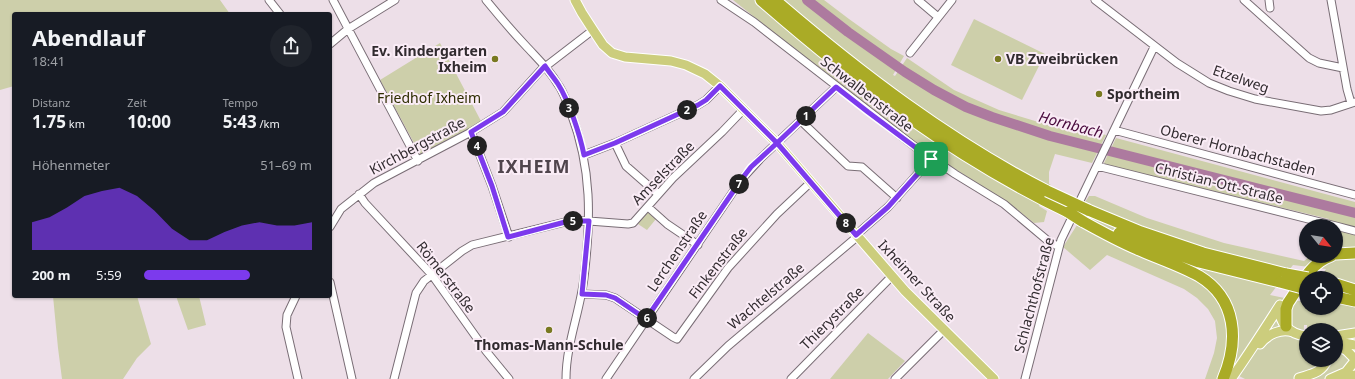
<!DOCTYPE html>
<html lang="de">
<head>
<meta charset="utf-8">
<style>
  body { margin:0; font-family:"Noto Sans",sans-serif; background:#20242c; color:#f1f3f6; height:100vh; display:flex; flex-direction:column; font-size:15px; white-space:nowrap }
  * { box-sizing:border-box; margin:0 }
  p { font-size:13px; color:#9ea1a6 }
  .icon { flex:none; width:22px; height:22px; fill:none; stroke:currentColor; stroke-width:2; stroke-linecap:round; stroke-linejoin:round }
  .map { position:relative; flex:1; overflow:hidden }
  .details { position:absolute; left:12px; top:12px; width:320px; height:286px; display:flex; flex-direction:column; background:#171b24; border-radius:4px; box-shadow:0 1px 3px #0004 }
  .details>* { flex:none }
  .needle { width:26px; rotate:120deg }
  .buttons { position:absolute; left:1299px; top:219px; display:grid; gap:8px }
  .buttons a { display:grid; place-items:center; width:44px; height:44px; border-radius:50%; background:#171b24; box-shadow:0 1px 3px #0004; font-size:20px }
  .pin { position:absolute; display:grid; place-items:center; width:34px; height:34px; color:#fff; margin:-17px; border-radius:8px; box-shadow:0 2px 6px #0006 }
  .km { position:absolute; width:20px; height:20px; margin:-10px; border-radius:50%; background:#222; color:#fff; font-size:11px; line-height:20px; text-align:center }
  .round { display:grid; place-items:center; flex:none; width:42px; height:42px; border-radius:21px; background:#20242c }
  .summary { display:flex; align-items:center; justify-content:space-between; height:68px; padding:0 20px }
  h1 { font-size:22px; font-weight:700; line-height:30px }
  .figures { display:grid; grid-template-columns:repeat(3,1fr); gap:6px; height:68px; padding:4px 20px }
  .figures div { display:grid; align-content:center }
  .figures b { font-size:17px; font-weight:700 }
  .figures small { font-size:11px; font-weight:400 }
  .figures p { font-size:11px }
  .chart { height:112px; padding:8px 20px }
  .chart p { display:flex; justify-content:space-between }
  .chart svg { width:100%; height:72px; margin-top:4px; fill:#7c3aed; opacity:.7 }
  ul { padding:0 20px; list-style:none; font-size:13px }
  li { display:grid; grid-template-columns:64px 48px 1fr; align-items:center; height:30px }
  li i { height:10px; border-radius:5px; background:#7c3aed }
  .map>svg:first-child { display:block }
</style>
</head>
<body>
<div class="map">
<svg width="1355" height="379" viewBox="0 0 1355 379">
  <rect width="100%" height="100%" fill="#eddfe8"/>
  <!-- green -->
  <path fill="#cdcfaa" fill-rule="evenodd" d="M0,0H220L230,14H14V86L0,90Z
    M733,0H824L849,19L891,49L904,56L893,75L895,76L907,58L954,90L999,110L1068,131L1094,132L1106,135L1092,163L1055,154L1049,172V184L1051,185L1039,206L1047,211L1044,222L1034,223L1010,204L919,146L873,112L874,109L870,106L867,107ZM884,80L897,90L884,108L870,98Z
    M974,19L1045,54L1022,100L951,65Z
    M440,43L482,123L421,156L380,80Z
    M1116,138L1355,202V379H1245L1223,368L1219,379H1205L1214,353L1217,338L1215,321L1208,309L1197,298L1184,289L1107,255L1090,270L1063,247L1077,225L1079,226L1091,204L1085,202L1089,196H1095L1147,218L1224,243L1304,261L1310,256H1336V226H1329V219L1106,165L1104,163ZM1293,265L1326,269L1320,278H1336V308H1306V300L1304,302L1270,295ZM1304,325H1307V330H1336V360H1306V347H1303Z
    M646,213H650L656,219L647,230L638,224Z
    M53,296H137L151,344L137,358L123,379H62L58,348Z
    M176,296H199L206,325L188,330Z
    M868,333L905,361L888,379H830Z"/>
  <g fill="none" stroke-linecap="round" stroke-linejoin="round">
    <!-- river -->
    <path stroke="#ad7a9f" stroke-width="10" d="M807,0L848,32L905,72L934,90L966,107L992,117L1050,136L1355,213"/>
    <!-- minor casing -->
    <g stroke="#796d75" stroke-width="9">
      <path id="minor" d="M269,0L280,14
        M333,0L418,161
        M486,0C499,16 512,31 526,46C537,58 549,69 557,83C564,92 567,103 571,113C592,169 591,219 584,278C580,312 566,344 566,379
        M721,0L754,22L914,146L955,174L1004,204L1047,240L1059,247
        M918,0L938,17
        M1095,0L1177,63L1209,83L1229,91L1255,99L1321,111L1331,110L1355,102
        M1244,0L1309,58L1319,63L1343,68
        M1269,0L1270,8
        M1331,0L1347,89L1351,103
        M330,44L348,29L395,0
        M910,53L952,0
        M801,121L848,166L862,167L897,198
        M1114,130L1355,195
        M471,132L492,186L509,237
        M615,143L626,166L658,194
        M584,155L615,143L698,105L706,100L720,86
        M1097,166L1336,226
        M359,194L365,203L432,275L486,351L509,379
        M648,207L667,224L698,245
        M1336,226L1355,231
        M330,227L341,209L374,183L471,132L503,112L541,70L593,30
        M856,235L888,207L931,159
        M330,282L352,379
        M582,294L606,295L615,298L673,337L677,339L728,268L777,214L811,182
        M296,296L287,315L286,327L298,379
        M394,379L416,293L424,281L462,251L472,245L569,221H589L628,224L633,223L673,178L722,132L744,109
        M606,379L741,180L761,158L836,87
        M694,379L728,346L858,236
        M791,379L892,276
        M895,379L944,330
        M1025,379L1061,240L1154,47"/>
    </g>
    <!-- major casing -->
    <g stroke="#fff" stroke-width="11">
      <path id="major" d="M575,0L582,13L593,30L603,45L612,53L625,57L671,61L686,65L705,74L720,86L777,143L905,291L994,379
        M1280,305C1278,323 1289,334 1306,336
        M1336,336L1355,333
        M1339,342L1355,345
        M1260,344C1268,334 1281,328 1293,332
        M1336,344L1347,351L1354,358
        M1299,378C1311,374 1322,373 1327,360
        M1231,379C1248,355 1264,330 1280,305
        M1330,379L1346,372L1354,362
        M1340,379L1355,375"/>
    </g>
    <!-- highway casing -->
    <g stroke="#fff" stroke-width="13">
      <path id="highway" d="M761,0C855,82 955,158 1068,212
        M775,0C860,73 948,140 1047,191
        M1088,210L1141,232L1203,253L1286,274
        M1082,221C1100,231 1118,241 1137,249C1157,258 1179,265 1199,276C1237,299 1239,341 1223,379
        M1119,233L1199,262L1280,282
        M1336,254L1355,253
        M1336,284L1355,290
        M1336,297L1355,301
        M1286,326V309L1288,303C1300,286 1310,263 1331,256"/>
    </g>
    <!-- minor -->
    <use href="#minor" stroke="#fff" stroke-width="7"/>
    <!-- major -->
    <use href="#major" stroke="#cccd7d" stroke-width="9"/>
    <!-- highway -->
    <use href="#highway" stroke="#aaab26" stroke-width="11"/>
    <!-- highway-bridge casing -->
    <g stroke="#fff" stroke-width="13" stroke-linecap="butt">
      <path id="highway-bridge" d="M1047,191L1088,210
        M1068,212L1082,221
        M1286,274L1308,278
        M1280,282L1306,289"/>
    </g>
    <!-- highway-bridge -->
    <use href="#highway-bridge" stroke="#aaab26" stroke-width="11"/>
  </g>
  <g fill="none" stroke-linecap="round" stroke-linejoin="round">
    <!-- route casing -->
    <g stroke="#fff" stroke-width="8">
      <path id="route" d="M931,159L868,112L836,87L777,143L720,86L706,100L698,105L615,143L584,155C580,135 569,101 558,84C554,78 549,72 545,66L503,112L471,132L492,186L508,237L569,221H589L582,294L606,295L615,298L646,319L741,180L751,167L777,143L856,235L888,207L931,159"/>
    </g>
    <!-- route -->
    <use href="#route" stroke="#7c3aed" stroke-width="5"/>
  </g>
  <!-- markers -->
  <g fill="#787920" stroke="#faecf6" stroke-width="1.5">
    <circle cx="495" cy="59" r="4"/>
    <circle cx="998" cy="59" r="4"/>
    <circle cx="1099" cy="94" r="4"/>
    <circle cx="549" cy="330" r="4"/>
  </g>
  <g text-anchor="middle" stroke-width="4" stroke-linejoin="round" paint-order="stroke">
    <!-- poi labels -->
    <g font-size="14" font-weight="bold" fill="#312b2f" stroke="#faecf6" text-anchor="start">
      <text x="487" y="56" text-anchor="end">Ev. Kindergarten<tspan x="487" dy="16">Ixheim</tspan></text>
      <text x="1006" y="64">VB Zweibrücken</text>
      <text x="1107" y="99">Sportheim</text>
      <text x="549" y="350" text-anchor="middle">Thomas-Mann-Schule</text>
    </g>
    <!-- street labels -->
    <g font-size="14" fill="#312b2f" stroke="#faecf6">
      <text transform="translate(1241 79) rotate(19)" y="5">Etzelweg</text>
      <text transform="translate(867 94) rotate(38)" y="5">Schwalbenstraße</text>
      <text transform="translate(417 146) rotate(-28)" y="5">Kirchbergstraße</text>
      <text transform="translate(1238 150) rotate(15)" y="5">Oberer Hornbachstaden</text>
      <text transform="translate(663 173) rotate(-46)" y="5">Amselstraße</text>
      <text transform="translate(1219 183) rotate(14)" y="5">Christian-Ott-Straße</text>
      <text transform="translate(677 251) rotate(-56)" y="5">Lerchenstraße</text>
      <text transform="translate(718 263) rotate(-52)" y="5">Finkenstraße</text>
      <text transform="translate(446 277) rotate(52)" y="5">Römerstraße</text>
      <text transform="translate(917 281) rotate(47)" y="5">Ixheimer Straße</text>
      <text transform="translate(1034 295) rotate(-75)" y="5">Schlachthofstraße</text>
      <text transform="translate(766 296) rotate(-40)" y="5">Wachtelstraße</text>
      <text transform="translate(832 318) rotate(-45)" y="5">Thierystraße</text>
    </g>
    <!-- park labels -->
    <g font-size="14" fill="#2d2d00" stroke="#faecf6">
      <text x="429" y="103">Friedhof Ixheim</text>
    </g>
    <!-- water labels -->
    <g font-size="15" font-style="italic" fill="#490a3d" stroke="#faecf6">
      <text transform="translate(1071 125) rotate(15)" y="5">Hornbach</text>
    </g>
    <!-- district labels -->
    <g font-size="18" font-weight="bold" letter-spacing="1" fill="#50454d" stroke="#faecf6">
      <text x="534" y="173">IXHEIM</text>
    </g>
  </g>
</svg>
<div class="buttons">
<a><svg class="needle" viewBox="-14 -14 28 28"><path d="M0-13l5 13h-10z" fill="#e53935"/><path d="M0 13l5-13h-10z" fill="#9ea1a6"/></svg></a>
<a><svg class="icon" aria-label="locate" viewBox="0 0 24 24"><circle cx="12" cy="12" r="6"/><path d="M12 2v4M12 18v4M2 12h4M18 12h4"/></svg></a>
<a><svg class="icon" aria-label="layers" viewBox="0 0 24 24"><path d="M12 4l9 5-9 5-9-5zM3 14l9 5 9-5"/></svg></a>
</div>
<div class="pin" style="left:931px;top:159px;background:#1e9e55"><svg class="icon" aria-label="arrive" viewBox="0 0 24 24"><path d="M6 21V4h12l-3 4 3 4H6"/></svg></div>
<b class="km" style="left:806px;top:116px">1</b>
<b class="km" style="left:687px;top:110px">2</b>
<b class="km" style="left:569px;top:108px">3</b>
<b class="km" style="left:477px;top:146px">4</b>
<b class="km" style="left:573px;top:221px">5</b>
<b class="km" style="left:647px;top:318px">6</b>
<b class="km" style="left:739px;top:184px">7</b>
<b class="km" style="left:846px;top:223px">8</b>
<section class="details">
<div class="summary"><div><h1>Abendlauf</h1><p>18:41</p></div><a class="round"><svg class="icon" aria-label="share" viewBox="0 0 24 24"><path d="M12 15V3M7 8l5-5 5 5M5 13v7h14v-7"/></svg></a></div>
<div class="figures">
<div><p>Distanz</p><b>1.75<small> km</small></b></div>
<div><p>Zeit</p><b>10:00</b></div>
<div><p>Tempo</p><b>5:43<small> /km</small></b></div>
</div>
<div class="chart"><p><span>Höhenmeter</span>51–69 m</p>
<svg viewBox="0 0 160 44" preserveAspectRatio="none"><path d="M0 44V27L10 24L20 18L30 11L40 8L50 6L60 11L70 20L80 31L90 38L100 38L110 33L120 29L130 27L140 29L150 29L160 27V44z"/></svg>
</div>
<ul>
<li><b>200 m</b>5:59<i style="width:63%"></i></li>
</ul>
</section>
</div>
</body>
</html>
